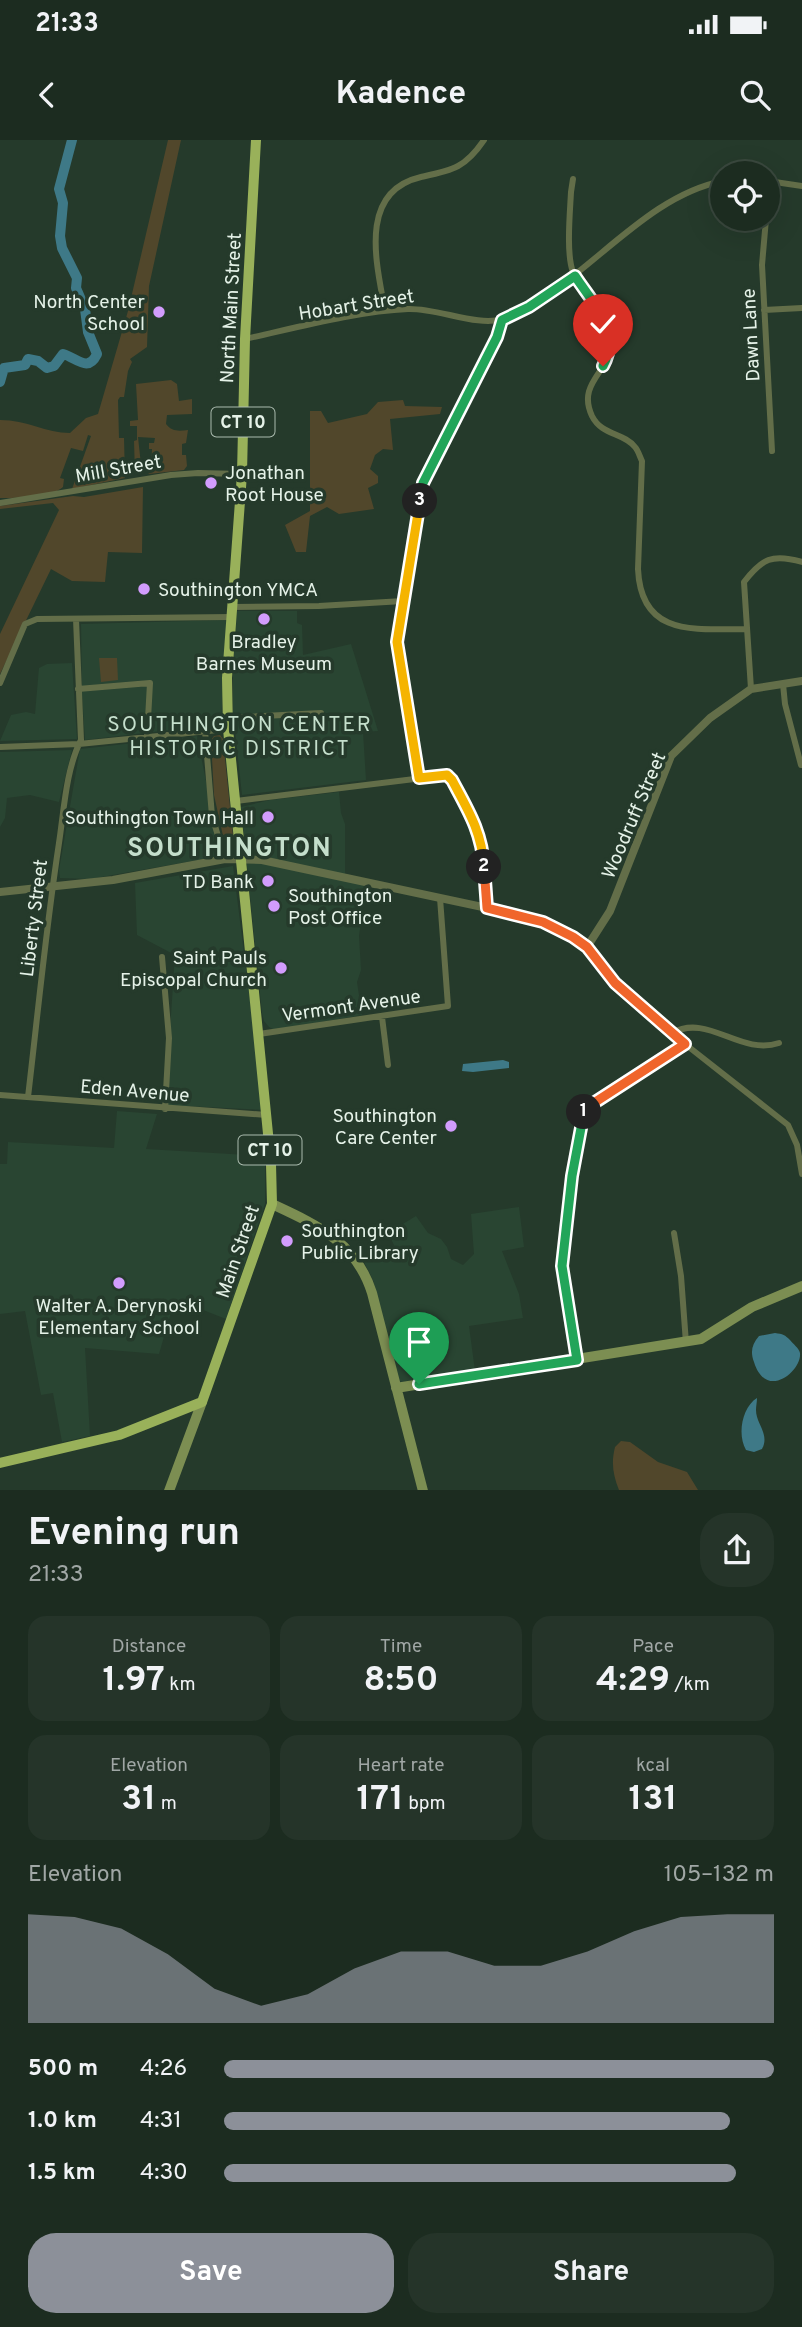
<!DOCTYPE html>
<html lang="en">
<head>
<meta charset="utf-8">
<style>
  body { margin:0; font-family:Overpass,sans-serif; background:#253429; color:#f1f3f6; height:100vh; display:flex; flex-direction:column; font-size:26px; white-space:nowrap }
  * { box-sizing:border-box; margin:0 }
  p { font-size:23px; color:#a0a7a5 }
  .icon { flex:none; width:38px; height:38px; fill:none; stroke:currentColor; stroke-width:2; stroke-linecap:round; stroke-linejoin:round }
  .map { position:relative; height:1350px; overflow:hidden }
  .sheet { display:flex; flex-direction:column; background:#1c2c20; flex:1 }
  .sheet>* { flex:none }
  .buttons { position:absolute; left:710px; top:21px; display:grid; gap:14px }
  .buttons a { display:grid; place-items:center; width:70px; height:70px; border-radius:50%; background:#1c2c20; box-shadow:0 7px 28px #0002,0 0 0 2px #3a483e; font-size:35px }
  .pin { position:absolute; display:grid; place-items:center; width:60px; height:60px; color:#fff; margin:-72px -30px; border-radius:50% 50% 50% 0; rotate:-45deg; box-shadow:0 0 7px #0007 }
  .pin .icon { rotate:45deg }
  .km { position:absolute; width:35px; height:35px; margin:-18px; border-radius:50%; background:#222; color:#fff; font-size:19px; line-height:35px; text-align:center }
  .round { display:grid; place-items:center; flex:none; width:74px; height:74px; border-radius:28px; background:#253429 }
  .summary { display:flex; align-items:center; justify-content:space-between; height:119px; padding:0 28px }
  h1 { font-size:38px; font-weight:700; line-height:52px }
  .metrics { display:grid; grid-template-columns:repeat(3,1fr); gap:10px; height:119px; padding:7px 28px }
  .metrics div { display:grid; align-content:center; border-radius:18px; background:#253429; text-align:center }
  .metrics b { font-size:35px; font-weight:700 }
  .metrics small { font-size:19px; font-weight:400 }
  .metrics p { font-size:19px }
  .chart { height:196px; padding:14px 28px }
  .chart p { display:flex; justify-content:space-between }
  .chart svg { width:100%; height:126px; margin-top:7px; fill:#8c9099; opacity:.7 }
  .primary-button { display:flex; gap:14px; margin-top:auto; padding:14px 28px }
  .primary-button a { flex:1; height:80px; border-radius:28px; background:#8c9099; color:#fff; font-size:28px; font-weight:700; line-height:80px; text-align:center }
  .primary-button a+a { background:#253429; color:#f1f3f6 }
  ul { padding:0 28px; list-style:none; font-size:23px }
  li { display:grid; grid-template-columns:112px 84px 1fr; align-items:center; height:52px }
  li i { height:18px; border-radius:9px; background:#8c9099 }
  .status { display:flex; justify-content:space-between; align-items:center; height:49px; padding:0 35px; background:#1c2c20; direction:ltr }
  .status svg { height:19px; fill:currentColor }
  header { display:flex; justify-content:space-between; align-items:center; height:91px; padding:0 28px; background:#1c2c20; font-size:32px; font-weight:700 }
  .map>svg:first-child { display:block }
</style>
</head>
<body>
<div class="status"><b>21:33</b><svg viewBox="0 0 49 12"><path d="M0 12V9h3v3zM5 12V6h3v6zM10 12V3h3v9zM15 12V0h3v12zM26 1h20v11H26zM47 4h2v5h-2z"/></svg></div>
<header><svg class="icon" aria-label="back" viewBox="0 0 24 24"><path d="M15 5l-7 7 7 7"/></svg>Kadence<svg class="icon" aria-label="search" viewBox="0 0 24 24"><circle cx="10" cy="10" r="6"/><path d="M15 15l6 6"/></svg></header>
<div class="map">
<svg width="802" height="1351" viewBox="0 0 802 1351">
  <rect width="100%" height="100%" fill="#253a2b"/>
  <!-- built -->
  <path fill="#294532" d="M237,471H297V483L302,485L303,515L351,504L378,591L363,592L366,640L242,655L233,572V525Z
    M227,480L221,584L213,587L204,586L85,600L82,554L81,484Z
    M72,523L77,599L0,601L11,575L26,572L35,574L39,528L47,524Z
    M197,596L221,716L90,739L60,738L59,730L80,609Z
    M72,610L59,662L30,655L7,658L5,678L0,687V612Z
    M339,652L341,673L345,684V734L367,739L359,796L361,830L357,842L362,875L275,890L269,887L264,881L262,873L241,667L270,660Z
    M233,726L264,970L165,965L175,815L137,795L135,743Z
    M117,971L157,974L146,1009L265,1016V1064L226,1179L175,1159L159,1214L85,1208L90,1296L62,1302L53,1253L41,1255L25,1171L0,1174V1024H7L8,1002L114,1008Z
    M519,1067L524,1107L502,1111L519,1154L523,1178L469,1186L475,1231L401,1242L398,1240L373,1140L363,1120L395,1107L388,1093L416,1076L428,1093L441,1099L447,1107L451,1119L463,1125L474,1114L471,1074Z"/>
  <!-- green -->
  <path fill="#51472b" d="M168,0H181L149,146L147,207L130,219L132,222L128,231L124,257H120L118,260L119,298H124L125,338L72,349L91,296L88,295L83,311L71,308L60,338L64,339L63,347C50,358 17,358 0,358V280C27,280 46,293 70,293L86,278L98,274L128,171Z
    M171,240L177,244L179,261L192,259V274L167,275L166,284C172,292 179,291 188,290L186,303L182,304V315H186L187,326L184,330L149,334L146,329H151L152,309H149V303H154L155,298L138,297L142,334H135L134,301L137,300V286H130V281L138,280L136,244Z
    M403,260L405,266L442,267L440,274L390,279L393,310L383,309L375,315L370,329L378,336V343L368,348L374,369L339,374L327,367L310,376L306,412H296L285,385L310,371V271H321L328,283L367,274L378,262Z
    M143,347L142,413L108,412L105,442L72,441L51,429L0,534V494L59,370L53,363L0,369V366L73,356L84,357Z
    M99,518H117L118,540L101,542Z
    M220,595L223,599L234,706L232,709H227L225,705L214,655L211,600L214,596Z
    M621,1301L630,1302L658,1322L687,1332L698,1350H619C613,1335 611,1323 615,1307Z"/>
  <!-- water -->
  <path fill="#3e7987" d="M503,920L509,922V928L473,932L462,931L463,924Z
    M775,1193C783,1194 785,1195 790,1200C793,1204 799,1208 800,1213C802,1231 766,1261 754,1222C750,1212 752,1204 759,1196Z
    M757,1258C757,1262 756,1266 756,1270C756,1284 770,1294 762,1309L754,1312L746,1310C737,1295 742,1267 757,1258Z"/>
  <g fill="none" stroke-linecap="round" stroke-linejoin="round">
    <!-- river -->
    <path stroke="#3e7987" stroke-width="10" d="M0,242L4,228L25,225L28,219L38,221L47,228L54,226L63,214C77,218 88,233 97,214L88,192L85,169L76,148L77,138L62,108L60,96L63,63L59,49L72,0"/>
    <!-- minor -->
    <path stroke="#636e49" stroke-width="6" d="M573,39L571,52C570,72 566,114 573,132C582,156 610,175 611,202C612,231 576,242 592,276C602,296 623,292 635,307C638,310 640,317 642,321L638,429C641,498 696,489 747,489
      M768,41L802,46
      M768,59L770,41
      M766,79L762,125L772,311
      M764,170L802,168
      M385,171C377,125 357,52 421,37C453,30 465,28 484,0
      M245,199C295,188 358,171 408,169C438,168 477,187 503,179C520,174 535,163 549,154C605,116 656,54 723,41
      M0,363L171,335L198,333L242,334
      M232,467L319,466L403,461
      M0,543L25,484L37,479L232,477
      M783,544L785,564L801,625
      M78,549L150,543L147,597
      M751,549L744,442C762,419 772,413 802,422
      M228,578L321,573
      M205,591L212,676L225,719
      M0,607L79,604L228,589
      M419,638L397,501L423,343L497,197L502,180
      M236,661L447,635L478,690L483,707L487,768
      M587,807L615,843L685,904L788,985L797,1005L802,1034
      M162,817L169,898L165,969
      M382,877L388,925
      M672,893C708,873 740,916 779,903
      M259,894L448,866L440,758
      M0,955L267,975
      M28,957C38,872 46,788 59,703C64,670 66,629 81,600L76,479
      M674,1093L681,1136L686,1203
      M576,1219L562,1126L572,1036L582,976L586,968L685,904"/>
    <!-- tertiary -->
    <path stroke="#636e49" stroke-width="8" d="M0,752L113,740L225,719L262,720L515,774C541,782 564,791 587,807L610,771L671,616L710,578L751,549L802,541"/>
    <!-- secondary -->
    <path stroke="#7c8e52" stroke-width="10" d="M272,1064C317,1085 356,1102 372,1153L423,1351
      M396,1248L701,1199L752,1167L802,1146
      M169,1351L202,1262"/>
    <!-- trunk -->
    <path stroke="#99b15a" stroke-width="10" d="M0,1323L119,1295L202,1262L272,1064L271,1024L228,589L227,538L242,334L245,199L256,0"/>
  </g>
  <g fill="none" stroke-linecap="round" stroke-linejoin="round">
    <!-- split-1 casing -->
    <g stroke="#fff" stroke-width="14">
      <path id="split-1" d="M419,1244L577,1220L562,1126L572,1036L584,972"/>
    </g>
    <!-- split-2 casing -->
    <g stroke="#fff" stroke-width="14">
      <path id="split-2" d="M484,727L487,768L543,782L573,797L587,807L615,843L685,904L586,968L584,972"/>
    </g>
    <!-- split-3 casing -->
    <g stroke="#fff" stroke-width="14">
      <path id="split-3" d="M420,361L397,502L419,638L447,635L452,640C468,670 482,692 484,727"/>
    </g>
    <!-- split-4 casing -->
    <g stroke="#fff" stroke-width="14">
      <path id="split-4" d="M420,361L423,343L497,197L502,180L529,167L575,136C594,165 622,191 603,226"/>
    </g>
    <!-- split-1 -->
    <use href="#split-1" stroke="#22a559" stroke-width="9"/>
    <!-- split-2 -->
    <use href="#split-2" stroke="#f0652b" stroke-width="9"/>
    <!-- split-3 -->
    <use href="#split-3" stroke="#f5b400" stroke-width="9"/>
    <!-- split-4 -->
    <use href="#split-4" stroke="#22a559" stroke-width="9"/>
  </g>
  <!-- markers -->
  <g fill="#d29cfd" stroke="#253a2b" stroke-width="2.5">
    <circle cx="159" cy="172" r="7"/>
    <circle cx="211" cy="343" r="7"/>
    <circle cx="144" cy="449" r="7"/>
    <circle cx="264" cy="479" r="7"/>
    <circle cx="268" cy="677" r="7"/>
    <circle cx="268" cy="741" r="7"/>
    <circle cx="274" cy="766" r="7"/>
    <circle cx="281" cy="828" r="7"/>
    <circle cx="451" cy="986" r="7"/>
    <circle cx="287" cy="1101" r="7"/>
    <circle cx="119" cy="1143" r="7"/>
  </g>
  <g text-anchor="middle" stroke-width="7" stroke-linejoin="round" paint-order="stroke">
    <!-- shield labels -->
    <g fill="#253a2b" stroke="#abbbaf" stroke-width="2">
      <rect x="211.5" y="267.5" width="63" height="29" rx="5"/>
      <rect x="238.5" y="995.5" width="63" height="29" rx="5"/>
    </g>
    <g font-size="18" font-weight="bold" fill="#e5f2e8">
      <text x="243" y="288">CT 10</text>
      <text x="270" y="1016">CT 10</text>
    </g>
    <!-- poi labels -->
    <g font-size="19" fill="#e5f2e8" stroke="#253a2b" text-anchor="end">
      <text x="145" y="168">North Center<tspan x="145" dy="22">School</tspan></text>
      <text x="225" y="339" text-anchor="start">Jonathan<tspan x="225" dy="22">Root House</tspan></text>
      <text x="158" y="456" text-anchor="start">Southington YMCA</text>
      <text x="264" y="508" text-anchor="middle">Bradley<tspan x="264" dy="22">Barnes Museum</tspan></text>
      <text x="254" y="684">Southington Town Hall</text>
      <text x="254" y="748">TD Bank</text>
      <text x="288" y="762" text-anchor="start">Southington<tspan x="288" dy="22">Post Office</tspan></text>
      <text x="267" y="824">Saint Pauls<tspan x="267" dy="22">Episcopal Church</tspan></text>
      <text x="437" y="982">Southington<tspan x="437" dy="22">Care Center</tspan></text>
      <text x="301" y="1097" text-anchor="start">Southington<tspan x="301" dy="22">Public Library</tspan></text>
      <text x="119" y="1172" text-anchor="middle">Walter A. Derynoski<tspan x="119" dy="22">Elementary School</tspan></text>
    </g>
    <!-- street labels -->
    <g font-size="19" fill="#e5f2e8" stroke="#253a2b">
      <text transform="translate(356 164) rotate(-9)" y="7">Hobart Street</text>
      <text transform="translate(230 168) rotate(-87)" y="7">North Main Street</text>
      <text transform="translate(750 195) rotate(-93)" y="7">Dawn Lane</text>
      <text transform="translate(118 328) rotate(-10)" y="7">Mill Street</text>
      <text transform="translate(633 675) rotate(-67)" y="7">Woodruff Street</text>
      <text transform="translate(33 778) rotate(-83)" y="7">Liberty Street</text>
      <text transform="translate(351 865) rotate(-8)" y="7">Vermont Avenue</text>
      <text transform="translate(135 950) rotate(5)" y="7">Eden Avenue</text>
      <text transform="translate(237 1111) rotate(-71)" y="7">Main Street</text>
    </g>
    <!-- neighbourhood labels -->
    <g font-size="21" letter-spacing="2" fill="#c5dfcc" stroke="#253a2b">
      <text x="240" y="591">SOUTHINGTON CENTER<tspan x="240" dy="24">HISTORIC DISTRICT</tspan></text>
    </g>
    <!-- district labels -->
    <g font-size="26" font-weight="bold" letter-spacing="2" fill="#c5dfcc" stroke="#253a2b">
      <text x="230" y="716">SOUTHINGTON</text>
    </g>
  </g>
</svg>
<div class="buttons">
<a><svg class="icon" aria-label="locate" viewBox="0 0 24 24"><circle cx="12" cy="12" r="6"/><path d="M12 2v4M12 18v4M2 12h4M18 12h4"/></svg></a>
</div>
<div class="pin" style="left:419px;top:1244px;background:#1e9e55"><svg class="icon" aria-label="arrive" viewBox="0 0 24 24"><path d="M6 21V4h12l-3 4 3 4H6"/></svg></div>
<div class="pin" style="left:603px;top:226px;background:#d93025"><svg class="icon" aria-label="check" viewBox="0 0 24 24"><path d="M5 12l5 5 9-10"/></svg></div>
<b class="km" style="left:584px;top:972px">1</b>
<b class="km" style="left:484px;top:727px">2</b>
<b class="km" style="left:420px;top:361px">3</b>
</div>
<section class="sheet">
<div class="summary"><div><h1>Evening run</h1><p>21:33</p></div><a class="round"><svg class="icon" aria-label="share" viewBox="0 0 24 24"><path d="M12 15V3M7 8l5-5 5 5M5 13v7h14v-7"/></svg></a></div>
<div class="metrics">
<div><p>Distance</p><b>1.97<small> km</small></b></div>
<div><p>Time</p><b>8:50</b></div>
<div><p>Pace</p><b>4:29<small> /km</small></b></div>
</div>
<div class="metrics">
<div><p>Elevation</p><b>31<small> m</small></b></div>
<div><p>Heart rate</p><b>171<small> bpm</small></b></div>
<div><p>kcal</p><b>131</b></div>
</div>
<div class="chart"><p><span>Elevation</span>105–132 m</p>
<svg viewBox="0 0 160 44" preserveAspectRatio="none"><path d="M0 44V6L10 7L20 11L30 20L40 32L50 38L60 34L70 25L80 19L90 19L100 24L110 24L120 19L130 12L140 7L150 6L160 6V44z"/></svg>
</div>
<ul>
<li><b>500 m</b>4:26<i style="width:100%"></i></li>
<li><b>1.0 km</b>4:31<i style="width:92%"></i></li>
<li><b>1.5 km</b>4:30<i style="width:93%"></i></li>
</ul>
<div class="primary-button"><a>Save</a><a>Share</a></div>
</section>
</body>
</html>
